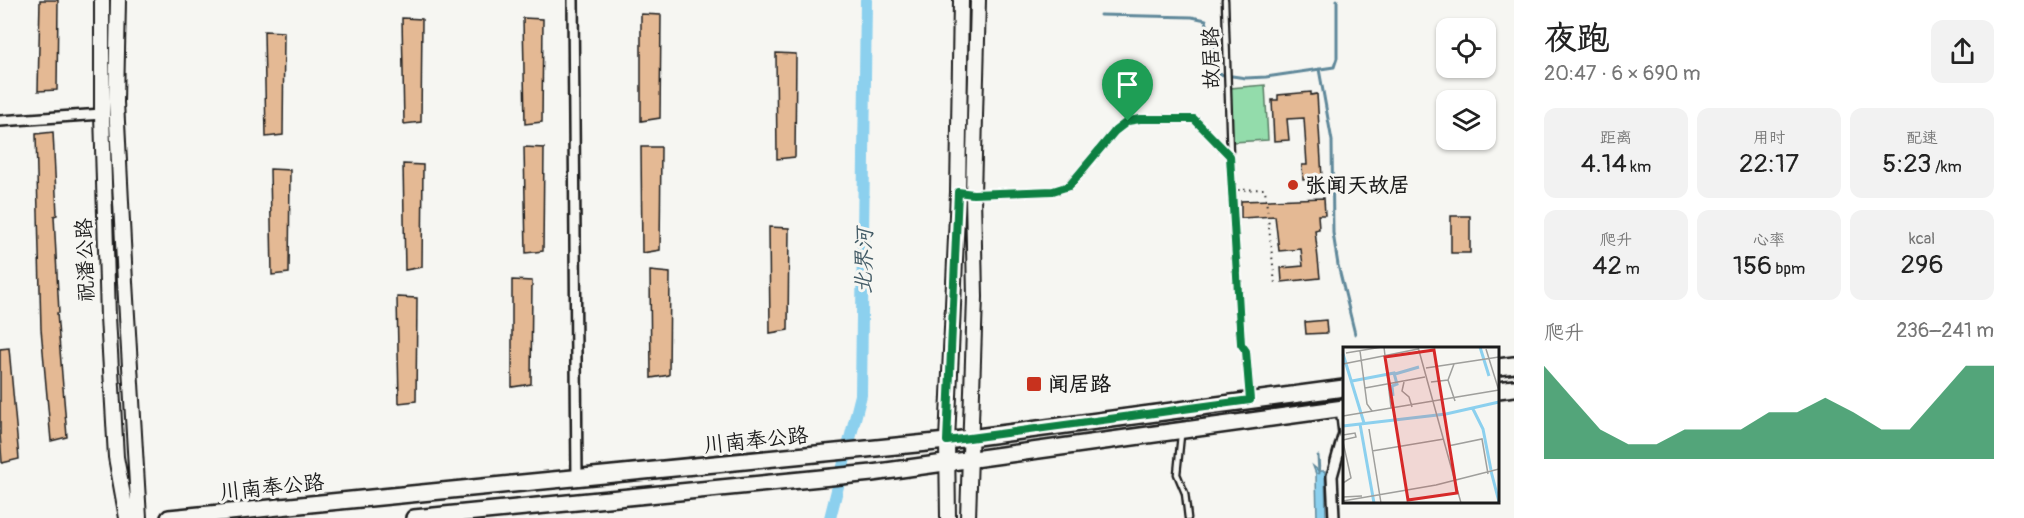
<!DOCTYPE html>
<html lang="zh">
<head>
<meta charset="utf-8">
<style>
  body { margin:0; font-family:Pangolin,"LXGW WenKai TC",sans-serif; background:#f2f2f2; color:#222; height:100vh; display:flex; flex-direction:column; font-size:22px; white-space:nowrap }
  * { box-sizing:border-box; margin:0 }
  p { font-size:20px; color:#767676 }
  .icon { flex:none; width:33px; height:33px; fill:none; stroke:currentColor; stroke-width:2; stroke-linecap:round; stroke-linejoin:round }
  .map { position:relative; flex:1; overflow:hidden }
  .details { display:flex; flex-direction:column; background:#fff; width:510px }
  .details>* { flex:none }
  .tools { position:absolute; left:1436px; top:18px; display:grid; gap:12px }
  .tools a { display:grid; place-items:center; width:60px; height:60px; border-radius:12px; background:#fff; box-shadow:0 2px 4px #0004; font-size:30px }
  .pin { position:absolute; display:grid; place-items:center; width:51px; height:51px; color:#fff; margin:-62px -26px; border-radius:50% 50% 50% 0; rotate:-45deg; box-shadow:0 0 6px #0007 }
  .pin .icon { rotate:45deg }
  .round { display:grid; place-items:center; flex:none; width:63px; height:63px; border-radius:12px; background:#f2f2f2 }
  .head { display:flex; align-items:center; justify-content:space-between; height:102px; padding:0 30px }
  h1 { font-size:33px; font-weight:600; line-height:45px }
  .figures { display:grid; grid-template-columns:repeat(3,1fr); gap:9px; height:102px; padding:6px 30px }
  .figures div { display:grid; align-content:center; border-radius:12px; background:#f2f2f2; text-align:center }
  .figures b { font-size:26px; font-weight:600 }
  .figures small { font-size:16px; font-weight:400 }
  .figures p { font-size:16px }
  .chart { height:168px; padding:12px 30px }
  .chart p { display:flex; justify-content:space-between }
  .chart svg { width:100%; height:108px; margin-top:6px; fill:#0b8043; opacity:.7 }
  main { display:flex; flex:1; min-height:0 }
  .map>svg:first-child { display:block }
</style>
</head>
<body>
<main>
<div class="map">
<svg width="1514" height="518" viewBox="0 0 1514 518">
  <rect width="100%" height="100%" fill="#f6f6f2"/>
  <filter id="ink" filterUnits="userSpaceOnUse"><feTurbulence type="fractalNoise" baseFrequency=".0167" numOctaves="2"/><feDisplacementMap in="SourceGraphic" scale="12" xChannelSelector="R" yChannelSelector="G"/><feConvolveMatrix kernelMatrix="1 2 1 2 8 2 1 2 1" color-interpolation-filters="sRGB"/></filter>
  <g filter="url(#ink)">
    <!-- green -->
    <path fill="#93dcab" stroke="#587c64" stroke-width="1.5" d="M1265,85L1268,140L1233,142L1230,88Z"/>
    <!-- water -->
    <path fill="#8cd0ee" stroke="#5f889a" stroke-width="1.5" d="M1313,466L1319,471H1325L1326,518H1317L1316,474Z"/>
    <g fill="none" stroke-linecap="round" stroke-linejoin="round">
      <!-- stream -->
      <path stroke="#5f889a" stroke-width="3" d="M1100,15L1192,17L1206,20L1218,74L1246,78L1266,77L1334,67L1337,58V0
        M1319,69L1332,141L1333,233L1338,265L1355,334
        M1318,456L1319,473"/>
      <!-- canal -->
      <path stroke="#8cd0ee" stroke-width="12" d="M830,518L861,395L866,0"/>
    </g>
    <!-- building -->
    <path fill="#e4b994" stroke="#1c1c1c" stroke-width="1.5" d="M40,0H58L57,90L38,91Z
      M641,14L661,15L660,118L641,121Z
      M402,18L422,19L421,122L404,124Z
      M523,18L543,19L542,122L525,124Z
      M264,31L284,32L283,135L266,137Z
      M776,53L796,54L795,157L777,159Z
      M1311,92V95L1317,94L1322,178L1303,180L1302,165H1307L1304,118L1287,119L1289,140L1274,141L1272,100H1278V95Z
      M53,132L57,215L54,216L59,313H57L67,437L51,441L41,329L36,134Z
      M524,147L544,148L543,251L526,253Z
      M641,147H661L660,250L642,253Z
      M403,164L423,165L422,267L405,270Z
      M270,169L290,170L289,273L272,275Z
      M1324,198L1325,215H1318L1319,229L1315,230L1320,278L1282,282L1281,268L1303,266L1301,249L1279,251L1275,216L1241,218V201Z
      M1451,216H1470V253H1451Z
      M769,227L789,228L788,330L770,333Z
      M650,271L670,273L669,375L651,378Z
      M512,280L532,281L531,384L512,387Z
      M397,297L417,298L416,401L399,403Z
      M1326,320L1327,333L1306,334L1305,322Z
      M9,348L19,459L2,463L0,434V349Z"/>
    <g fill="none" stroke-linecap="round" stroke-linejoin="round">
      <!-- lane casing -->
      <g stroke="#1c1c1c" stroke-width="9">
        <path id="lane" d="M1225,0L1230,156L1241,344L1246,351L1250,397
          M975,194L1053,191L1069,186L1115,131L1128,121L1140,119H1194L1230,156
          M1181,435L1177,474L1185,493L1188,518"/>
      </g>
      <!-- street casing -->
      <g stroke="#1c1c1c" stroke-width="14">
        <path id="street" d="M573,0L577,478
          M0,121L102,114
          M1334,518L1332,476L1344,433L1341,408"/>
      </g>
      <!-- secondary casing -->
      <g stroke="#1c1c1c" stroke-width="18">
        <path id="secondary" d="M102,0V114L108,317L116,457L127,518
          M118,0L116,102L125,282L139,518
          M948,518L947,441L958,192L961,0
          M968,518L975,297L973,194L978,0"/>
      </g>
      <!-- primary casing -->
      <g stroke="#1c1c1c" stroke-width="20">
        <path id="primary" d="M1498,367L1514,365
          M1498,390L1514,388
          M169,518L947,441L1344,388
          M414,518L872,473L1344,408"/>
      </g>
      <!-- path -->
      <path stroke="#1c1c1c" stroke-width="2" stroke-dasharray="1.5 4.5" stroke-linecap="butt" d="M1238,190L1265,189L1275,284"/>
      <!-- lane -->
      <use href="#lane" stroke="#f6f6f2" stroke-width="4.5"/>
      <!-- street -->
      <use href="#street" stroke="#f6f6f2" stroke-width="9"/>
      <!-- secondary -->
      <use href="#secondary" stroke="#f6f6f2" stroke-width="14"/>
      <!-- primary -->
      <use href="#primary" stroke="#f6f6f2" stroke-width="15"/>
    </g>
  </g>
  <g fill="none" stroke-linecap="round" stroke-linejoin="round" filter="url(#ink)">
    <!-- route casing -->
    <g stroke="#fff" stroke-width="12">
      <path id="route" d="M1140,119H1194L1230,156L1241,344L1246,351L1250,400L947,441L958,192L973,194L1053,191L1069,186L1115,131L1128,121Z"/>
    </g>
    <!-- route -->
    <use href="#route" stroke="#0b8043" stroke-width="8"/>
  </g>
  <!-- markers -->
  <g fill="#c8321e" stroke="#f6f6f2" stroke-width="2">
    <circle cx="1293" cy="185" r="6"/>
    <rect x="1026" y="376" width="16" height="16" rx="3"/>
  </g>
  <g text-anchor="middle" stroke-width="6" stroke-linejoin="round" paint-order="stroke">
    <!-- street labels -->
    <g font-size="21" fill="#1c1c1c" stroke="#f6f6f2">
      <text transform="translate(1211 58) rotate(-91)" y="7">故居路</text>
      <text transform="translate(85 260) rotate(-92)" y="7">祝潘公路</text>
      <text transform="translate(756 440) rotate(-6)" y="7">川南奉公路</text>
      <text transform="translate(272 487) rotate(-6)" y="7">川南奉公路</text>
    </g>
    <!-- poi labels -->
    <g font-size="21" font-weight="bold" fill="#1c1c1c" stroke="#f6f6f2" text-anchor="start">
      <text x="1305" y="192">张闻天故居</text>
      <text x="1048" y="391">闻居路</text>
    </g>
    <!-- water labels -->
    <g font-size="22" font-style="italic" fill="#435b66" stroke="#f6f6f2">
      <text transform="translate(863 261) rotate(-89)" y="8">北界河</text>
    </g>
  </g>
  <!-- overview -->
  <g transform="translate(1343 347)">
    <rect width="156" height="156" fill="#f6f6f2"/>
    <path fill="none" stroke="#8cd0ee" stroke-width="3" d="M137,0L146,29M0,7L21,76M52,27L76,20M9,34L51,26L54,37L49,39L50,49M130,62L140,82L148,123M17,77L31,156M0,79L103,67L156,55M148,124L156,155"/>
    <path fill="none" stroke="#9f9f9c" stroke-width="1.5" d="M41,0L48,61M75,0L118,156M143,2L156,44M17,4L24,57L29,64M3,6L39,0M0,17L75,2M83,21L156,10M105,33L112,54M61,35L59,44L66,50L69,60M88,35L105,33L111,17M22,41L82,30M0,69L156,43M26,82L38,156M0,88L12,86L13,90L0,93M0,95L8,131L0,136M105,99L139,92L145,127M29,104L101,92M0,150L19,149M0,154L93,138L156,122"/>
    <path fill="#d62828" fill-opacity="0.15" stroke="#d62828" stroke-width="3" d="M91,3L114,146L65,153L42,10Z"/>
    <rect width="156" height="156" fill="none" stroke="#1c1c1c" stroke-width="3"/>
  </g>
</svg>
<div class="tools">
<a><svg class="icon" aria-label="locate" viewBox="0 0 24 24"><circle cx="12" cy="12" r="6"/><path d="M12 2v4M12 18v4M2 12h4M18 12h4"/></svg></a>
<a><svg class="icon" aria-label="layers" viewBox="0 0 24 24"><path d="M12 4l9 5-9 5-9-5zM3 14l9 5 9-5"/></svg></a>
</div>
<div class="pin" style="left:1128px;top:121px;background:#1e9e55"><svg class="icon" aria-label="arrive" viewBox="0 0 24 24"><path d="M6 21V4h12l-3 4 3 4H6"/></svg></div>
</div>
<section class="details">
<div class="head"><div><h1>夜跑</h1><p>20:47 · 6 × 690 m</p></div><a class="round"><svg class="icon" aria-label="share" viewBox="0 0 24 24"><path d="M12 15V3M7 8l5-5 5 5M5 13v7h14v-7"/></svg></a></div>
<div class="figures">
<div><p>距离</p><b>4.14<small> km</small></b></div>
<div><p>用时</p><b>22:17</b></div>
<div><p>配速</p><b>5:23<small> /km</small></b></div>
</div>
<div class="figures">
<div><p>爬升</p><b>42<small> m</small></b></div>
<div><p>心率</p><b>156<small> bpm</small></b></div>
<div><p>kcal</p><b>296</b></div>
</div>
<div class="chart"><p><span>爬升</span>236–241 m</p>
<svg viewBox="0 0 160 44" preserveAspectRatio="none"><path d="M0 44V6L10 19L20 32L30 38L40 38L50 32L60 32L70 32L80 25L90 25L100 19L110 25L120 32L130 32L140 19L150 6L160 6V44z"/></svg>
</div>
</section>
</main>
</body>
</html>
